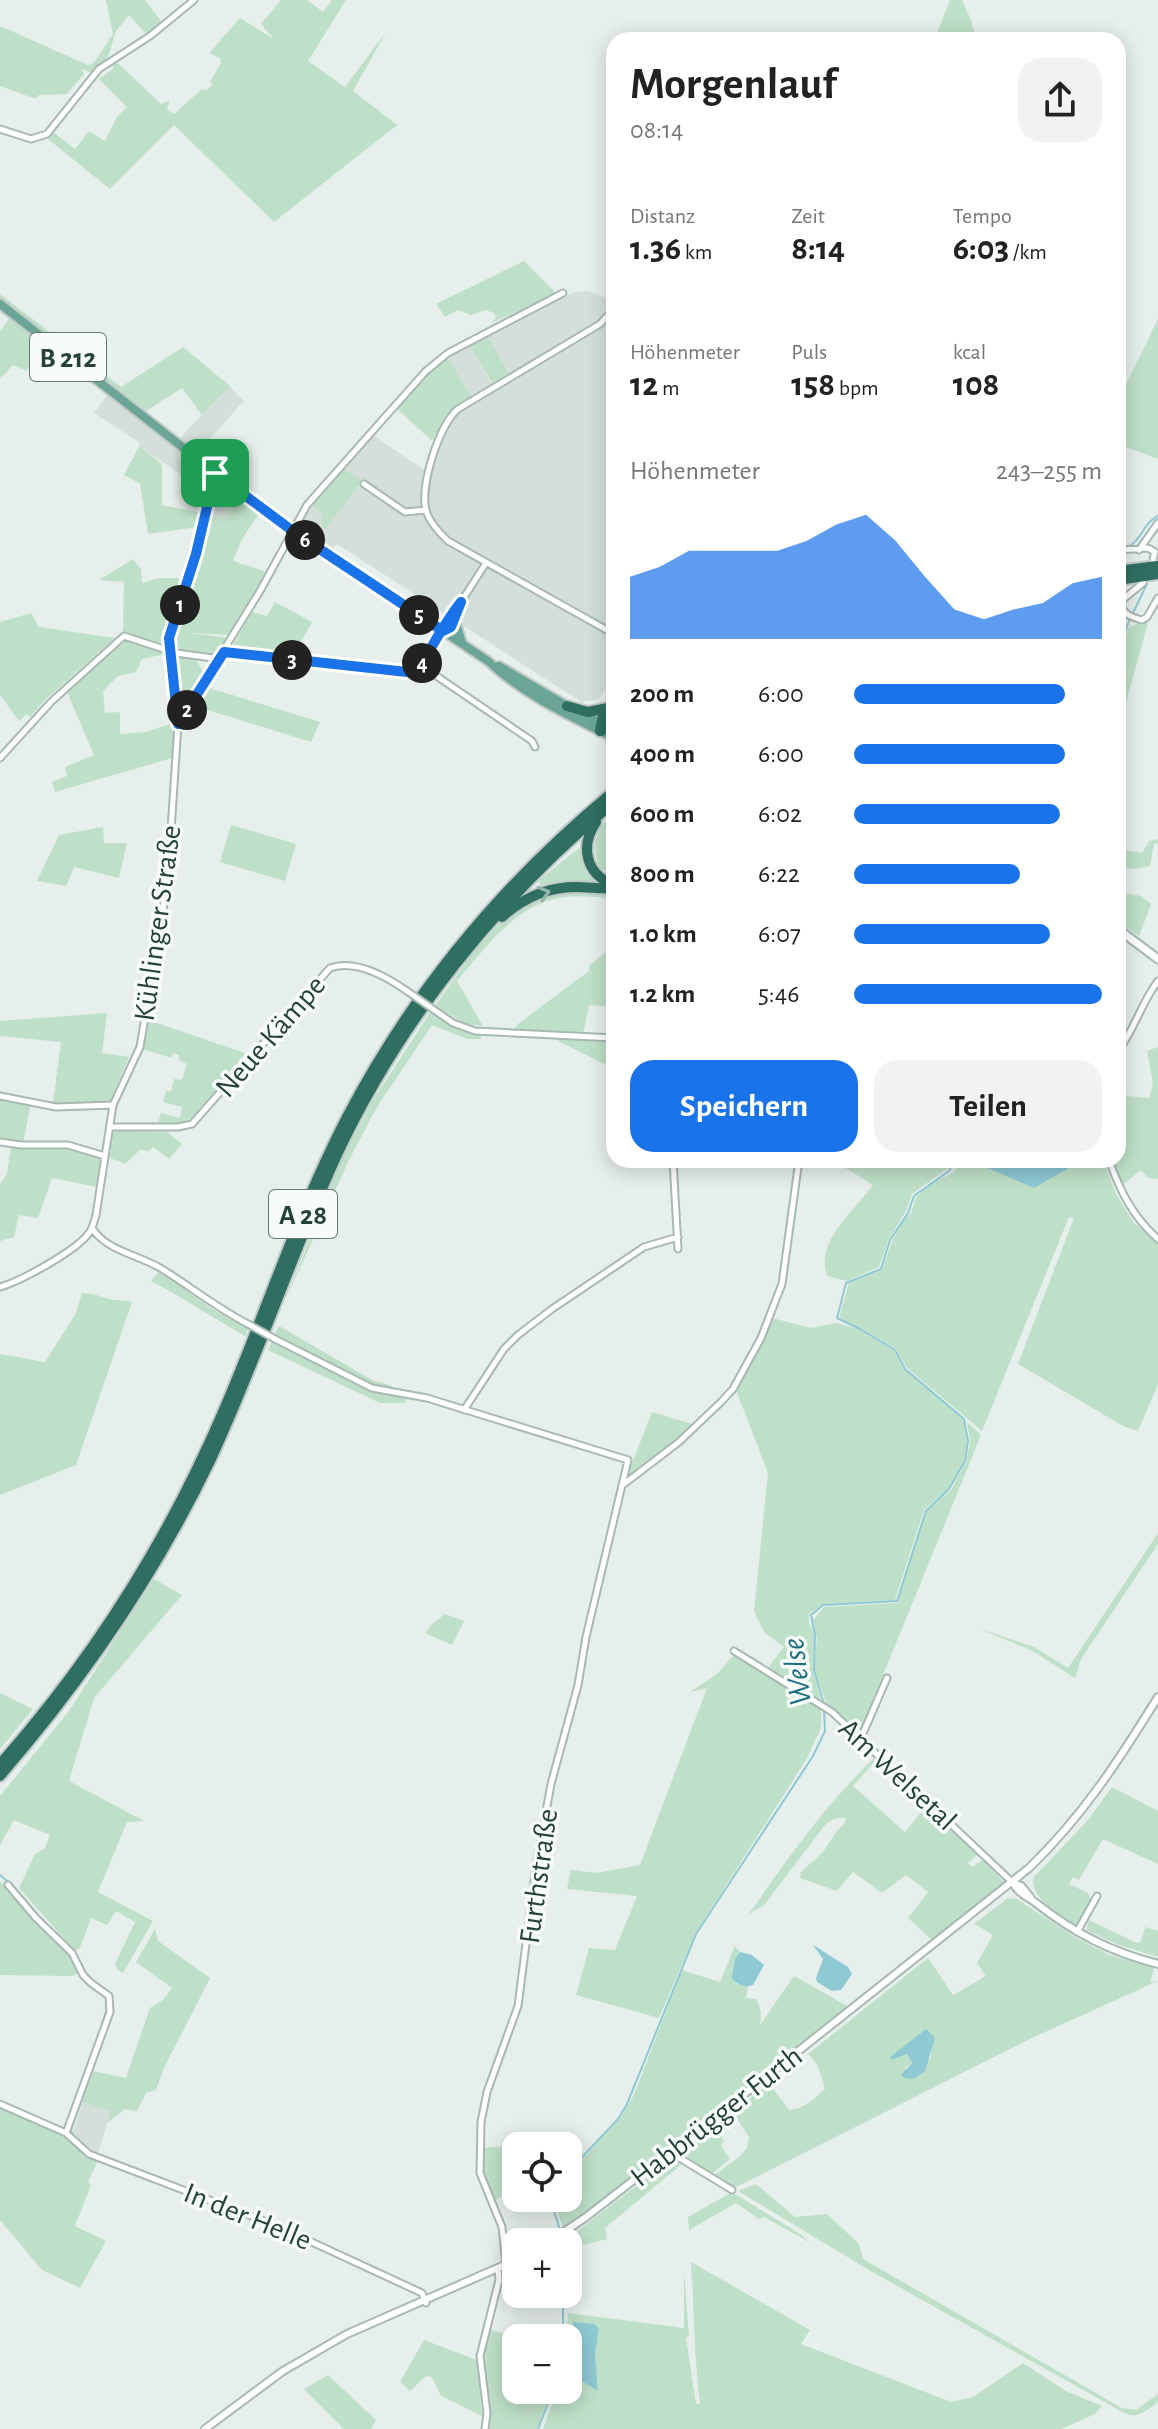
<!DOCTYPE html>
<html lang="de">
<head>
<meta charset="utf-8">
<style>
  body { margin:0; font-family:"Alegreya Sans",sans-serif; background:#f2f2f2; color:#222; height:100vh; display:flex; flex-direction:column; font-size:30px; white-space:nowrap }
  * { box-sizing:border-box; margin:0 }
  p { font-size:26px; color:#767676 }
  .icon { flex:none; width:44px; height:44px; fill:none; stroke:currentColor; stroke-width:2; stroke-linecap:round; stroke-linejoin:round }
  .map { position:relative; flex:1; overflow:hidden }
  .panel { position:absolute; left:606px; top:32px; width:520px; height:1136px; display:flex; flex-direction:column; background:#fff; border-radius:24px; box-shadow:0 4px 20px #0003 }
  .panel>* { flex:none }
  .controls { position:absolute; left:502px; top:2132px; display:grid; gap:16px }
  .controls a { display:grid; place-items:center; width:80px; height:80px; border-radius:16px; background:#fff; box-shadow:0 4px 20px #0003; font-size:40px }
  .pin { position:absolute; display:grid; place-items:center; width:68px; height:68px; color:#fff; margin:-34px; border-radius:16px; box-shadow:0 4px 12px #0006 }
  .km { position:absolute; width:40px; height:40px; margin:-20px; border-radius:50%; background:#222; color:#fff; font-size:22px; line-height:40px; text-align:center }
  .round { display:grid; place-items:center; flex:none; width:84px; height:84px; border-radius:24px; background:#f2f2f2 }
  .overview { display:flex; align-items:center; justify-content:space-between; height:136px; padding:0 24px }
  h1 { font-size:44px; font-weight:700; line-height:60px }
  .metrics { display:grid; grid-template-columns:repeat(3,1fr); gap:12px; height:136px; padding:8px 24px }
  .metrics div { display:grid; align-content:center }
  .metrics b { font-size:34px; font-weight:700 }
  .metrics small { font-size:22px; font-weight:400 }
  .metrics p { font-size:22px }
  .chart { height:224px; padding:16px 24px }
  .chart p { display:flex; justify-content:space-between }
  .chart svg { width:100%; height:144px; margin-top:8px; fill:#1a73e8; opacity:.7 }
  .action { display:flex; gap:16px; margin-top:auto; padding:16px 24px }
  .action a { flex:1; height:92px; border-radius:24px; background:#1a73e8; color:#fff; font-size:32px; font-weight:700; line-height:92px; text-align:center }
  .action a+a { background:#f2f2f2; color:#222 }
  ul { padding:0 24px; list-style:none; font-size:26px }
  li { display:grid; grid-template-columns:128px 96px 1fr; align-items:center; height:60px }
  li i { height:20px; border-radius:10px; background:#1a73e8 }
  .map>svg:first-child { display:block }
</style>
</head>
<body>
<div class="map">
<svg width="1158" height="2429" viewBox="0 0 1158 2429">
  <rect width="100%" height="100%" fill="#e6efeb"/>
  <!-- built -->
  <path fill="#d4dfda" d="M588,291L614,301V674L599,699L581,702L337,544L332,549L297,528L311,504L323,516L362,482L344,469L373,435L424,470L438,427L453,408L470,396L447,357L469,345L491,383L486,335L575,292Z
    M230,386L244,401L198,452L180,438Z
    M108,394L239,497L225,519L202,513L207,491L197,489L189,480L139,446L140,443L94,413Z
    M82,2102L111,2111L98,2153L80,2144L73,2133Z"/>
  <!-- green -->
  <path fill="#bfe0c8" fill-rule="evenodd" d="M106,0H145L162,23L147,35L129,15L116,31L107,60L91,73L82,69L84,74L67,94L39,95L36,99L0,86V26L88,65L93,64L113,34Z
    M281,0H307L323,12L332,0H346L308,61L345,87L386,32L353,91L397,125L274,222L174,125L110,189L48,139L53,132L75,149L89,131L105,141L117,117L127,107L99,79L114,68L112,65L118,63L161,104L170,100L167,109L174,114L202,89L207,90L213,84L210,82L221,63L220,58L209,53L240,18L274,39L261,24Z
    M950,0H962L971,20L976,40H927L936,36Z
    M524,261L557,294L491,323L496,317L494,313L486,310L471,315L458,310L445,317L436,304Z
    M0,294L121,387L183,347L230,386L202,415L182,388L146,411L0,298Z
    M10,318L45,348L26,371L13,365L0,379V331Z
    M1158,319V459L1118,444V401Z
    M486,335L509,373L492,383L469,345Z
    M447,357L471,396L446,415L432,441L396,408L434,368Z
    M139,446L162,464V505L202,513L198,527L148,534L140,484L124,475Z
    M344,469L362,481L325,530L321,525L323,516L311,504Z
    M239,497L258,515L242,539L233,561L267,572L230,635L190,633L229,638L217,657L174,650V634L178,632L176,631L200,560L207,515L225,519Z
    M133,559L141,569L142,583L159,578H186L164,639L158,643L123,633L124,582L99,580Z
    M275,602L312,622L292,658L231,649L252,612L267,616Z
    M31,613L39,627L115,638L46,699L30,717L27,714L19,721L0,695V622Z
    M1149,619L1118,732V659L1129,627Z
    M127,640L165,654L142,659L136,672L118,676L103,691L105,713L120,712V734L145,732L174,723L172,758L55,792L52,782L67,776L65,767L94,755L67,692L82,675Z
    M174,657L196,660L205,675L182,712H179Z
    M206,687L320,722L311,742L195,706Z
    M614,814V876L599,867C591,844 595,829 614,814Z
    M231,825L296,844L285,881L220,862Z
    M103,827L104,843H127L119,878L74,867L66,886L37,881L59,835Z
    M1158,839V843L1154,844L1150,866L1136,869L1118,867V849L1142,853L1149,841Z
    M578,849L585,850L599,880L598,883L566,881L540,885L539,880Z
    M1118,892L1141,896L1151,904L1139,936L1118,922Z
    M565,893L614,894V898C598,898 580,895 564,897C517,903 486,947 457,981L483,1026L466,1024L435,1006C460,972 486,929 523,905C536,897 550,895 565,893Z
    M614,945V1007L589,1005L583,1035L513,1031L518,1024L589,971V966Z
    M431,1011L458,1029L482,1033L481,1039H467L432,1025L377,1107L348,1162L286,1299L341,1161L372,1102Z
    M107,1013L102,1053L129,1057L110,1101L53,1103L61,1042L0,1036V1021Z
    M148,1020L248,1054L191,1118L182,1123L157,1125L161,1113L180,1118L182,1107L163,1102L166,1091H171L174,1079L182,1080L187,1064L179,1060V1055L173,1053L172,1058L142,1049Z
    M558,1037L614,1041V1069L558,1041Z
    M1158,1047V1179L1148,1178L1141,1170L1121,1186L1111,1160H1118V1095L1149,1098L1153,1083L1147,1051Z
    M0,1099L31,1102L23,1144L0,1138Z
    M119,1131L167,1132L182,1144L169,1159L153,1147L149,1151L140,1150L125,1164L110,1158L112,1133Z
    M11,1147L61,1148L101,1158L97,1187L52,1178L38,1218L19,1215L14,1237L0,1241V1184L7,1174Z
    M821,1160H936L948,1168L912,1194L906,1211L889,1239L879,1267L847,1281L827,1276C815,1241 854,1211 873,1185L844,1167Z
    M960,1160H981L983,1166L1067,1169L1070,1160H1103L1116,1194L1134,1223L1158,1242V1384L1138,1431L1123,1426L1018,1364L1074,1218L1069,1217L982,1431L907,1368L896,1349L839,1317L849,1283L882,1270L892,1241L902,1222L911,1213L916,1197L928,1186L954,1172Z
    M160,1270L209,1307L248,1329L245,1336C213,1318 184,1298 151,1281Z
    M82,1293C98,1293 105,1300 118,1300C123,1301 127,1300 132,1302L76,1465L0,1495V1354L45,1362L76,1313Z
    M772,1318L811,1328L836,1323L858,1329L894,1351L904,1369L963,1419L967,1441L964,1461L949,1488L924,1510L895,1600L823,1604L809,1614V1622L814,1635L813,1669L822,1705L767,1669L784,1647L764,1632L754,1611L768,1473L736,1390Z
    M279,1326L372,1380L392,1386L393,1389L389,1391L361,1381L274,1335Z
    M272,1341L371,1392L406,1398L405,1403H380L268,1350Z
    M652,1412L695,1425L631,1476H627Z
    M967,1422L981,1435L859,1734L827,1705L814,1668L817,1639L812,1621L824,1607L897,1603L926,1512L951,1490L966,1462L970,1442Z
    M1158,1533V1544L1081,1659L1075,1678L1031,1650L975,1627L1034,1647L1068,1668Z
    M154,1579L182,1595L94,1698L69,1781L144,1821L127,1822L98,1892L153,1921L123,1973L118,1970L115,1964L135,1922L116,1911L107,1925L91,1918L80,1948L75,1951L19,1888L35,1854L45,1848L50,1835L14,1820L0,1845V1796L69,1711Z
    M445,1614L464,1621L452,1645L425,1633L432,1624Z
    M734,1655L821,1708V1728L806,1760L695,1934L659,2018L576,1995L589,1948L615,1950L637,1896L567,1889L571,1870L596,1873L640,1865L707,1688L690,1692L717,1674Z
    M0,1693L33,1709L0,1749Z
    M875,1757L877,1759L853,1786L905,1832L926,1806L977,1855L968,1863L972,1867L983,1860L1004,1882L934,1942L908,1918L928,1892L906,1875L882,1893L853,1872L837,1891L800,1878L801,1872L823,1852L837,1831L845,1823L846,1818C837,1817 831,1820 825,1825L764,1905L749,1914C788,1858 825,1805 875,1757Z
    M1112,1787L1158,1811V1864L1103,1839L1079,1880L1073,1877L1069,1884L1088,1893L1091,1901L1076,1925C1061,1915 1028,1898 1034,1877L1087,1821Z
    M0,1881L33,1919L71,1956L79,1972L73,1976L0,1975Z
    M1008,1898L1017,1899L1078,1939L1110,1955L1154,1968L1150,1982L1158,1981L1034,2037L732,2189L712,2177L740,2156L747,2148L749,2137L733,2112L769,2083L789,2110C804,2109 814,2099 825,2089L818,2066L808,2054L928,1958L953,1995L986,1976L977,1963L993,1935L974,1924ZM926,2029L933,2042L930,2059L903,2070L912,2063L907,2054L891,2060Z
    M1089,1920L1137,1943L1141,1941L1145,1927L1158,1931V1957L1119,1945L1086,1930Z
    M155,1929L158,1941L210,1978L164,2068L156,2090L146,2093L137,2111L125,2109L107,2123L111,2111L82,2102L93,2071L126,2078L150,2008L163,2000L172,1988L136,1962Z
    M735,1946L740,1952L738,1954L737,1984L748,1986L746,1998L756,1999C762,2009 761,2015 760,2025L794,1976L849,2007L588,2213L564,2228L559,2217L557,2198H568V2175L620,2118L634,2095L682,1970L720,1982Z
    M0,2108L64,2136L84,2153L83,2156L86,2154L98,2160L88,2182L91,2185L75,2226L106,2241L80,2288L42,2270L0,2220Z
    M714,2126L724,2141L721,2145L730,2159L709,2176L677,2155Z
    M505,2146L516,2153V2183L497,2200C480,2183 479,2171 483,2148Z
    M673,2158L682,2164L605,2228L607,2239L568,2249V2238Z
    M756,2184L795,2217L827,2214L859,2244L863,2259L1122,2408L1136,2410L1158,2394V2402C1147,2410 1139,2418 1126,2414L874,2273L738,2191Z
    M732,2192L800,2234L811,2243L764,2217L759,2219L736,2203L689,2230L688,2217Z
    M691,2262L810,2330L801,2344L951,2402L973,2397L1023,2363L1066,2391L1102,2406L1095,2414L1061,2429H543L557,2390H568V2338H566L568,2313L684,2328V2271L689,2336L686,2338L696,2404L700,2403C694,2356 694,2309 691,2262ZM573,2323L595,2324L599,2329L595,2354L598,2390L575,2377Z
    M491,2330L519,2338H516V2390H551L537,2429H488L482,2355Z
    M424,2340L477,2360L482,2416L441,2396L432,2377L426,2376L410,2391L400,2382Z
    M328,2375L376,2420L371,2429H344L304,2389Z"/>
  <!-- water -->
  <path fill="#8ec9d4" d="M981,1160H1070L1067,1169L1034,1188L983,1166Z
    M813,1945L848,1967L852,1974L841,1990L832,1991L817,1982L816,1978L823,1959Z
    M740,1952L752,1955L764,1965L753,1985C744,1988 737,1984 732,1978L735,1959Z
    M926,2029L935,2038L925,2071L914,2079L904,2078L901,2075L912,2063L907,2054L891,2060L890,2057Z
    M573,2322L595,2324L599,2329L595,2354L598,2391L575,2377Z"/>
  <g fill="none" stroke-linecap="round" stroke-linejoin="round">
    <!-- stream -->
    <path stroke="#8ec9d4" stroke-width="2" d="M1128,547C1143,539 1142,524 1158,516
      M1157,560L1158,557
      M1118,653L1129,621L1147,584
      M824,1704L814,1670L815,1635L811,1615L823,1605L897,1601L926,1511L949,1489L965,1461L968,1441L964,1419L905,1369L895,1350L858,1328L837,1318L846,1283L881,1269L890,1240L908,1213L914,1196L949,1171L957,1160
      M0,1875L7,1881
      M102,2024L108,2006
      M73,2136L71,2130L85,2087
      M66,2137L80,2151
      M568,2172L618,2119L627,2104L696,1934L813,1756L825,1731L824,1710
      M553,2198L554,2211L560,2230
      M563,2338V2294
      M538,2429L553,2390"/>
    <!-- minor casing -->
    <g stroke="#a8b8b2" stroke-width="9">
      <path id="minor" d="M0,129L31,139L47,134L99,69L150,36L194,0
        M611,312L600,324L458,409C439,425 420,485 426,510C429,522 440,533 448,541L614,634
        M364,484L405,512L426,510
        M1118,550L1148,548L1155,552L1153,559
        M1139,550L1158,523
        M1143,583L1121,601C1121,614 1131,617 1142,620L1147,617L1158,598
        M224,652L416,673L443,631L444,623L461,602L486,563
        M417,673L435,675L532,741L535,747
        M178,724L169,638L196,554L215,473
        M0,758L51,702L124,636L176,653L220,659
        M440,1014L453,1023L475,1031L614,1038
        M1118,1051C1135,1029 1141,1003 1158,981
        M0,1096L56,1107L113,1105
        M110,1127H178L192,1124L330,968C355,959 387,977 407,991
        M0,1142L21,1145H68L105,1156
        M673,1160L678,1249
        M1109,1160C1120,1191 1133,1217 1158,1239
        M92,1228C106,1251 140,1255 162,1269C191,1287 217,1308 248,1324
        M0,1287C21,1281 76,1251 89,1233C93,1228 94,1221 96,1215L113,1105L140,1047L163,910L168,876L178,724L260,591L307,505L385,417L426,371L448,353L563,293
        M275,1339L372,1388L427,1398L628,1460L586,1637L578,1685L551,1784L536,1866L518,2006L487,2092L481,2122L480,2173L502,2227L506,2264
        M464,1410L504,1349L518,1335L552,1309L644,1247L678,1237
        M624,1484L679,1442L721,1402L733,1389L761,1338L782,1284L799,1160
        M734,1651L832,1712L1012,1882
        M861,1738L887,1678
        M8,1885L36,1918L72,1953L83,1975L91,1983L109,1996L110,2012L66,2133
        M1077,1932L1097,1896
        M0,2104L66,2133L89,2154L275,2225L422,2293L426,2303
        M670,2152L732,2190
        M485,2429L487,2413L480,2356L499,2280L498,2269"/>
    </g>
    <!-- tertiary casing -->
    <g stroke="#a8b8b2" stroke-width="10">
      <path id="tertiary" d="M1013,1883C1018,1893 1027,1896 1036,1903C1074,1933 1111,1952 1158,1964
        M1013,1883L1021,1886L1030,1897
        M549,2242L586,2217L719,2114L1029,1868C1083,1816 1119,1760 1158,1697
        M205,2429L283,2371L347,2334L516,2260"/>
    </g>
    <!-- secondary casing -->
    <g stroke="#a4bbb3" stroke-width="11">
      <path id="secondary" d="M1118,929L1158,959"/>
    </g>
    <!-- primary casing -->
    <g stroke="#c2cac8" stroke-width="12">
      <path id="primary" d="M0,304L269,515L488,661C522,694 572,717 614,738
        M455,620L462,643
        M499,666L567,706L614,730"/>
    </g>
    <!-- motorway casing -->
    <g stroke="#c2cac8" stroke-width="14">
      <path id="motorway" d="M1118,571L1158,566
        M1118,580L1158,574
        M567,706L588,712L608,708
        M600,731L603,715L614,701
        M601,731L614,713
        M596,822C580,846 585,874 614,885
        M502,917C523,898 548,887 576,887C589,887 601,889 614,888
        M0,1764C92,1660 168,1540 223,1412C265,1315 298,1211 347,1117C413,991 505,881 614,791
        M0,1776C83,1680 156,1574 211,1459C257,1360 291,1256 336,1157C400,1019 498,899 614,802"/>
    </g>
    <!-- minor -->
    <use href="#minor" stroke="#fff" stroke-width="5"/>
    <!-- tertiary -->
    <use href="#tertiary" stroke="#fff" stroke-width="6"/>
    <!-- secondary -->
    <use href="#secondary" stroke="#fff" stroke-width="7"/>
    <!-- primary -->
    <use href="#primary" stroke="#6aa596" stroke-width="8"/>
    <!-- motorway -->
    <use href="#motorway" stroke="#2f6f62" stroke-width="10"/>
    <!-- minor-bridge casing -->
    <g stroke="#a8b8b2" stroke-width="9" stroke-linecap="butt">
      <path id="minor-bridge" d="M407,991L440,1014
        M248,1324L275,1339"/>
    </g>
    <!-- minor-bridge -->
    <use href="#minor-bridge" stroke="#fff" stroke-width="5"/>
  </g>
  <!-- one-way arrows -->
  <defs><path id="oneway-chevron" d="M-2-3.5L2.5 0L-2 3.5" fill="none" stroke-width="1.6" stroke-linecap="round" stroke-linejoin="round" transform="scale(2)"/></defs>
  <use stroke="#93b5ae" href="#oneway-chevron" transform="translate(544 893) rotate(-17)"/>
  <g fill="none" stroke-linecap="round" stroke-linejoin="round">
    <!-- route casing -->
    <g stroke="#fff" stroke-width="16">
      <path id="route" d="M215,473L196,554L169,638L178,724L224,652L416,673C431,649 444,623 461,602L451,627L443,631L294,532L215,473"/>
    </g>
    <!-- route -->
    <use href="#route" stroke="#1a73e8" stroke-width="10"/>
  </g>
  <g text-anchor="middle" stroke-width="7" stroke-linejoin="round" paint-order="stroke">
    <!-- shield labels -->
    <g fill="#f7fbf9" stroke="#637a73" stroke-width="2">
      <rect x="30" y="333" width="76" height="48" rx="6"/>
      <rect x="269" y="1190" width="68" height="48" rx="6"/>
    </g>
    <g font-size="28" font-weight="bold" fill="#24423a">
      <text x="68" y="367">B 212</text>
      <text x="303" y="1224">A 28</text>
    </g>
    <!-- street labels -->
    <g font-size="30" fill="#24423a" stroke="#f7fbf9">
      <text transform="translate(157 923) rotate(-82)" y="10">Kühlinger Straße</text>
      <text transform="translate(270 1036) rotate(-49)" y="10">Neue Kämpe</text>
      <text transform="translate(898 1774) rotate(43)" y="10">Am Welsetal</text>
      <text transform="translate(538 1876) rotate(-82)" y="10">Furthstraße</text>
      <text transform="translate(716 2116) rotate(-38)" y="10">Habbrügger Furth</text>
      <text transform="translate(248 2216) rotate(22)" y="10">In der Helle</text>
    </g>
    <!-- water labels -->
    <g font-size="32" font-style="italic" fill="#1c6f80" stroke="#f7fbf9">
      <text transform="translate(796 1672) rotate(-97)" y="11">Welse</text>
    </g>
  </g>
</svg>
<div class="controls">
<a><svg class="icon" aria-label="locate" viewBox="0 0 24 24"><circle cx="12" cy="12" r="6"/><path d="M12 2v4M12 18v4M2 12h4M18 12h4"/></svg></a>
<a>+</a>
<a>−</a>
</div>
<div class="pin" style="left:215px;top:473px;background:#1e9e55"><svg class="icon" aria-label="arrive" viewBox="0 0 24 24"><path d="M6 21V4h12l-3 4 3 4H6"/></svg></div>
<b class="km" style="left:180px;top:605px">1</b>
<b class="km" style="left:187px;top:710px">2</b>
<b class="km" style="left:292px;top:660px">3</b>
<b class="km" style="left:422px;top:663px">4</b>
<b class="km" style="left:419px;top:615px">5</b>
<b class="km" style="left:305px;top:540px">6</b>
<section class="panel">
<div class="overview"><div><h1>Morgenlauf</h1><p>08:14</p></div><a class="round"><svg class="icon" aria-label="share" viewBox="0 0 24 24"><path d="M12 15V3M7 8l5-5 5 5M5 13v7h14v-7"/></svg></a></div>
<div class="metrics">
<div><p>Distanz</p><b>1.36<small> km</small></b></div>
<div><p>Zeit</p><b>8:14</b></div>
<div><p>Tempo</p><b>6:03<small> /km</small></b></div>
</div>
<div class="metrics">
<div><p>Höhenmeter</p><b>12<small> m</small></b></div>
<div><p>Puls</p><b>158<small> bpm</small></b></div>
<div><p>kcal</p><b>108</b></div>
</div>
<div class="chart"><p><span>Höhenmeter</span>243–255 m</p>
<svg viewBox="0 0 160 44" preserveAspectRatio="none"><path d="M0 44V25L10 22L20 17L30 17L40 17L50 17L60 14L70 9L80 6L90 14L100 25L110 35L120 38L130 35L140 33L150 27L160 25V44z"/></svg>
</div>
<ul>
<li><b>200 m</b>6:00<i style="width:85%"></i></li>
<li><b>400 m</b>6:00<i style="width:85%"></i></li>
<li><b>600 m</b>6:02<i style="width:83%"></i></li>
<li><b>800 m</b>6:22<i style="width:67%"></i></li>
<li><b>1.0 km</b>6:07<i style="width:79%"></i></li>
<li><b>1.2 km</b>5:46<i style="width:100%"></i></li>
</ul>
<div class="action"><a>Speichern</a><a>Teilen</a></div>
</section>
</div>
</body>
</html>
